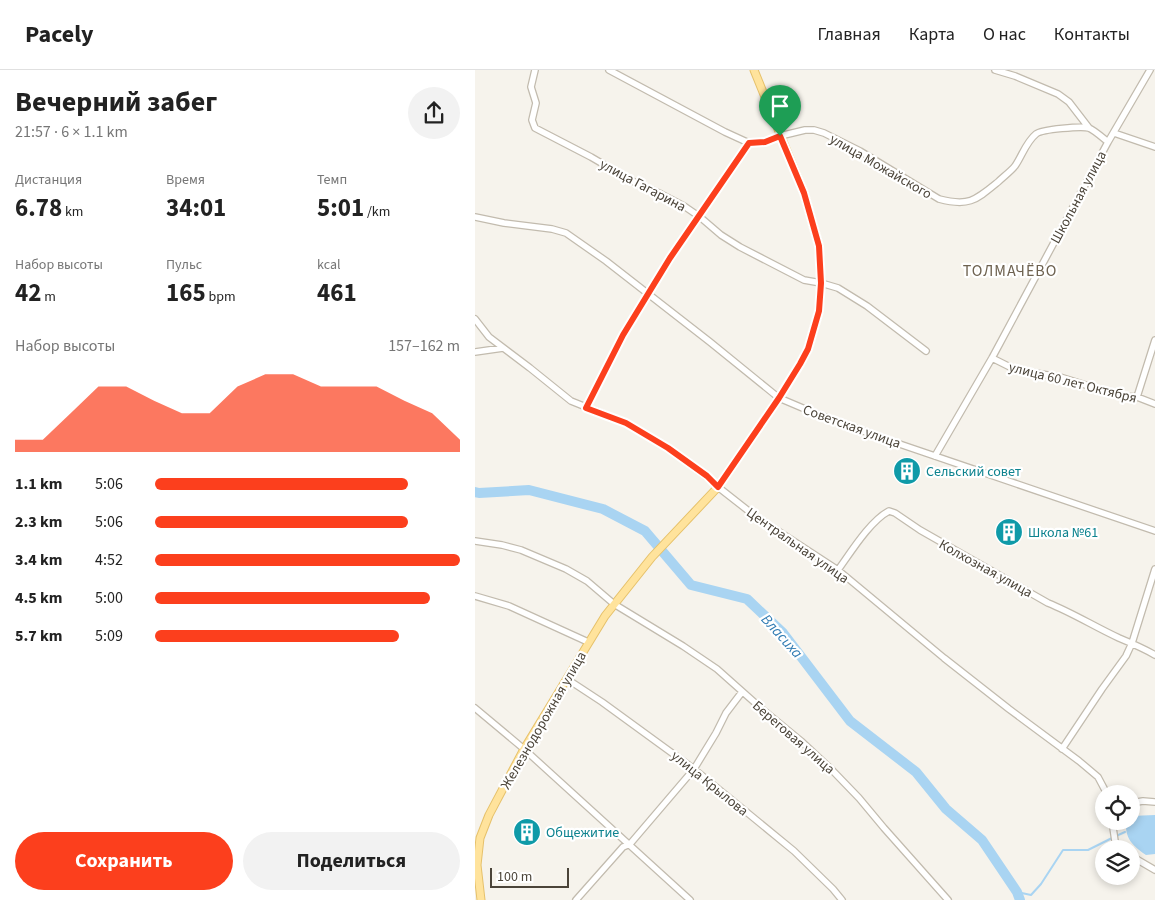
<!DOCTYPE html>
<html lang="ru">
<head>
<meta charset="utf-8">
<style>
  body { margin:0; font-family:"Source Sans 3",sans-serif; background:#f2f2f2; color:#222; height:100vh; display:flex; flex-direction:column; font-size:19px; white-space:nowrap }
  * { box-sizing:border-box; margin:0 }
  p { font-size:16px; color:#767676 }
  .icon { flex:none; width:28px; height:28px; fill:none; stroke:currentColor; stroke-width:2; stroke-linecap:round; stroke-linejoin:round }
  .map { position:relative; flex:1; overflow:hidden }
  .drawer { display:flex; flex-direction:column; background:#fff; width:475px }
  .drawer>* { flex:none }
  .buttons { position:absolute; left:620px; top:715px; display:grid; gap:10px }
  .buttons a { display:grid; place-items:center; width:45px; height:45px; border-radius:50%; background:#fff; box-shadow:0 2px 8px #0003; font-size:25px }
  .scale { position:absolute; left:15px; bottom:12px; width:79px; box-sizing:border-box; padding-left:5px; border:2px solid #4b4439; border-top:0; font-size:14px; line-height:18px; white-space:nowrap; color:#4b4439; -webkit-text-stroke:4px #fff; paint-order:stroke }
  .pin { position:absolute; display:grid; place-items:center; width:42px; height:42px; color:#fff; margin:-51px -21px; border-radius:50% 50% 50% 0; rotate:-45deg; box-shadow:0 0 5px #0007 }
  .pin .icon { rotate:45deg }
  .round { display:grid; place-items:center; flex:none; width:52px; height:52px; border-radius:26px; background:#f2f2f2 }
  .overview { display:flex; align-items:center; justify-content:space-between; height:85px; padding:0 15px }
  h1 { font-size:28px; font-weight:700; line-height:38px }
  .figures { display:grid; grid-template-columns:repeat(3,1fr); gap:8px; height:85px; padding:5px 15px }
  .figures div { display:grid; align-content:center }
  .figures b { font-size:25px; font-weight:700 }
  .figures small { font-size:14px; font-weight:400 }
  .figures p { font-size:14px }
  .chart { height:140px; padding:10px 15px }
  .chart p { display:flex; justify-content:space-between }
  .chart svg { width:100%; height:90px; margin-top:5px; fill:#fc3f1d; opacity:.7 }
  .cta { display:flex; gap:10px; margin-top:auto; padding:10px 15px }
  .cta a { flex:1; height:58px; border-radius:30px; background:#fc3f1d; color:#fff; font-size:20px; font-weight:700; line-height:58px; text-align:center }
  .cta a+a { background:#f2f2f2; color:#222 }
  ul { padding:0 15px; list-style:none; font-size:16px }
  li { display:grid; grid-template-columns:80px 60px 1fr; align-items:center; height:38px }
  li i { height:12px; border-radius:6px; background:#fc3f1d }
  header { display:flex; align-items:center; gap:30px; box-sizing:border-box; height:70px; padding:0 25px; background:#fff; border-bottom:1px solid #e0e0e0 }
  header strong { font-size:24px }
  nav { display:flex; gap:28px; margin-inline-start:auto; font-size:18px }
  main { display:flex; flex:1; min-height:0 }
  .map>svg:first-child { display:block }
</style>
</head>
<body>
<header>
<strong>Pacely</strong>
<nav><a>Главная</a><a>Карта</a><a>О нас</a><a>Контакты</a></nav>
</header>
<main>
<section class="drawer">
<div class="overview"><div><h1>Вечерний забег</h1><p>21:57 · 6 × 1.1 km</p></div><a class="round"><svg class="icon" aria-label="share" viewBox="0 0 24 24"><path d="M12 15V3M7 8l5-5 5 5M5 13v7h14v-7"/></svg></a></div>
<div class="figures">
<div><p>Дистанция</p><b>6.78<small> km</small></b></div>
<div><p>Время</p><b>34:01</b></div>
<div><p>Темп</p><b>5:01<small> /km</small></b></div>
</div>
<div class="figures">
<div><p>Набор высоты</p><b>42<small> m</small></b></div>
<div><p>Пульс</p><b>165<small> bpm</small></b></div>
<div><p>kcal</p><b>461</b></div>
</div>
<div class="chart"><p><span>Набор высоты</span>157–162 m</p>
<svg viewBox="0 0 160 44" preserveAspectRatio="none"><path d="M0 44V38L10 38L20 25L30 12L40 12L50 19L60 25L70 25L80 12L90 6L100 6L110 12L120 12L130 12L140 19L150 25L160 38V44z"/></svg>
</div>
<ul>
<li><b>1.1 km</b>5:06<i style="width:83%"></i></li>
<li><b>2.3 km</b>5:06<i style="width:83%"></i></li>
<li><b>3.4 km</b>4:52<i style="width:100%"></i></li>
<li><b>4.5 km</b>5:00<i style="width:90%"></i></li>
<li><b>5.7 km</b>5:09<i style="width:80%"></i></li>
</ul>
<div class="cta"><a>Сохранить</a><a>Поделиться</a></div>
</section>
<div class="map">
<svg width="680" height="830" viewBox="0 0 680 830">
  <rect width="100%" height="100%" fill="#f6f3ec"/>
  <!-- water -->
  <path fill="#a9d4f2" d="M680,745V784L671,785C657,775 650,769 651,751H656V746Z"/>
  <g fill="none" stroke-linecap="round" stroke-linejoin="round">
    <!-- stream -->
    <path stroke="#a9d4f2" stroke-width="2" d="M641,766L650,762
      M542,822L556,825L566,814L588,780H613L637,768"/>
    <!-- river -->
    <path stroke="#a9d4f2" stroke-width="10" d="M0,422L4,423L54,420L128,439L170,461L216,515L272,529L308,563L375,651L441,702L471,739L507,770L542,822L545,830"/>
    <!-- minor casing -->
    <g stroke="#c2bbae" stroke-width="8">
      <path id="minor" d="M60,0L56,17L61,33L57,50L60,58L116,87L157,111L186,124L209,136L225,147L246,165L265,177L329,210L346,213L363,218L392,236L451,281
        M134,0L250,62L274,73L290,72L305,66L330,60H339L349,63L385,81L464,129C494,137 501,130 523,112C528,107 535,102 540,96C547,86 551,72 561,64C567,59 607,56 614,58C619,60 628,68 633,72
        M520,0L540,6L583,24L594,32L614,58
        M639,63L680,77
        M0,147L29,153L77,159L91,163L131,191L235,272L304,328L337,342L404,367L680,461
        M0,249L14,267L55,298L96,331L151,353L193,378L232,407L243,417L280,446L363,500L469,588L534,639L604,691L623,707L632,724
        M0,282L28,278
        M517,288L541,300L585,307L646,326L662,327L680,334
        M662,327L680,270
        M111,338L148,265L173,224L195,188L274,73
        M460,386L517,288L633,72L675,0
        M0,471L27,475L46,480L91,499L112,511L139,534L208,576L242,599L287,639L326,671L357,700L384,728L409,758L473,830
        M363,500C376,482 395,451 414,441L420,443L445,460L573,533C598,543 620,557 644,568C656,573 668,578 680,585
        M0,526L34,536L113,572
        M92,609L127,632L219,699L319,781L358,819L367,830
        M0,638L49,679L215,830
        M587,679L627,619L651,586L657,573L680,499
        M656,733L668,731L680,732
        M637,751L640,771L644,779
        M656,786L680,800
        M101,830L148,777L155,774L219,699L241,663L251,643L267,622"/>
    </g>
    <!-- major casing -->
    <g stroke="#e6c16a" stroke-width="9">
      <path id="major" d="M6,830L2,795L5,768L14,745L49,679L130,546L177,487L243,417L304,328L325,294L333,279L344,241L346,213L344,176L329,123L279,0"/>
    </g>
    <!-- minor -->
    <use href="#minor" stroke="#fff" stroke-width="5.5"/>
    <!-- major -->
    <use href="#major" stroke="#ffe39c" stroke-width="7"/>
  </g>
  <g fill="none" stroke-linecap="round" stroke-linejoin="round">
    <!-- route casing -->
    <g stroke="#fff" stroke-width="10">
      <path id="route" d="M305,66L329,123L344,176L346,213L344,241L333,279L325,294L304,328L243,417L232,406L193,378L151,353L111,338L148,265L173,224L195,188L274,73L290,72Z"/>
    </g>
    <!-- route -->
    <use href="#route" stroke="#fc3f1d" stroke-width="6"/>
  </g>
  <!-- icons -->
  <defs>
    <g id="building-disc" transform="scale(1.4375)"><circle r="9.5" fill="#0f9aa8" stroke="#fff"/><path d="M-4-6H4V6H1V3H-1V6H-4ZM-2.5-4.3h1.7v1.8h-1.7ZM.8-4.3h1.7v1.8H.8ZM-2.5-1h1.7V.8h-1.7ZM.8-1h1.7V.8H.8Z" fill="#fff"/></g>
  </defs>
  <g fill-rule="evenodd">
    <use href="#building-disc" x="432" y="401"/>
    <use href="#building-disc" x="534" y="462"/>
    <use href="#building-disc" x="52" y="762"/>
  </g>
  <g text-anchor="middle" stroke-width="4.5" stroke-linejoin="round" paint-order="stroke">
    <!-- street labels -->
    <g font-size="14" fill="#4b4439" stroke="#fff">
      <text transform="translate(406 96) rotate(30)" y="5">улица Можайского</text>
      <text transform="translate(168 115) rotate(28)" y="5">улица Гагарина</text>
      <text transform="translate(603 127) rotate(-62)" y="5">Школьная улица</text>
      <text transform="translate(598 312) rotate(14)" y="5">улица 60 лет Октября</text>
      <text transform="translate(377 356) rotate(20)" y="5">Советская улица</text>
      <text transform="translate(323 475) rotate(35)" y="5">Центральная улица</text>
      <text transform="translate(511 498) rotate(29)" y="5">Колхозная улица</text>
      <text transform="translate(68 650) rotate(-60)" y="5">Железнодорожная улица</text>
      <text transform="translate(319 667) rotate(41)" y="5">Береговая улица</text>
      <text transform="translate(235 713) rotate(39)" y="5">улица Крылова</text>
    </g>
    <!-- culture labels -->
    <g font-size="14" fill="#0d838f" stroke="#fff" text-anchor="start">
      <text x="451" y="406">Сельский совет</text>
      <text x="553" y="467">Школа №61</text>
      <text x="71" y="767">Общежитие</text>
    </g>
    <!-- water labels -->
    <g font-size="15" font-style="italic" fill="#2e7ab2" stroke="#fff">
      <text transform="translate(307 566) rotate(48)" y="5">Власиха</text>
    </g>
    <!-- quarter labels -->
    <g font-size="16" letter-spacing="1" fill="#6e6250" stroke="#fff">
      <text x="535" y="206">ТОЛМАЧЁВО</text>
    </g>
  </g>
</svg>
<div class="buttons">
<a><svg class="icon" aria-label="locate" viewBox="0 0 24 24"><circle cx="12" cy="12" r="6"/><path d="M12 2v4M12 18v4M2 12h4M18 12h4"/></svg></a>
<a><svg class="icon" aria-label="layers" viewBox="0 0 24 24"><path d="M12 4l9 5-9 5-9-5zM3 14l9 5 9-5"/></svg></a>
</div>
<div class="scale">100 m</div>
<div class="pin" style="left:305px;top:66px;background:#1e9e55"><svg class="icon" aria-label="arrive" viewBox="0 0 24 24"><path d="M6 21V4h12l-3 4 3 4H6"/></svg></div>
</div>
</main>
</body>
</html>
